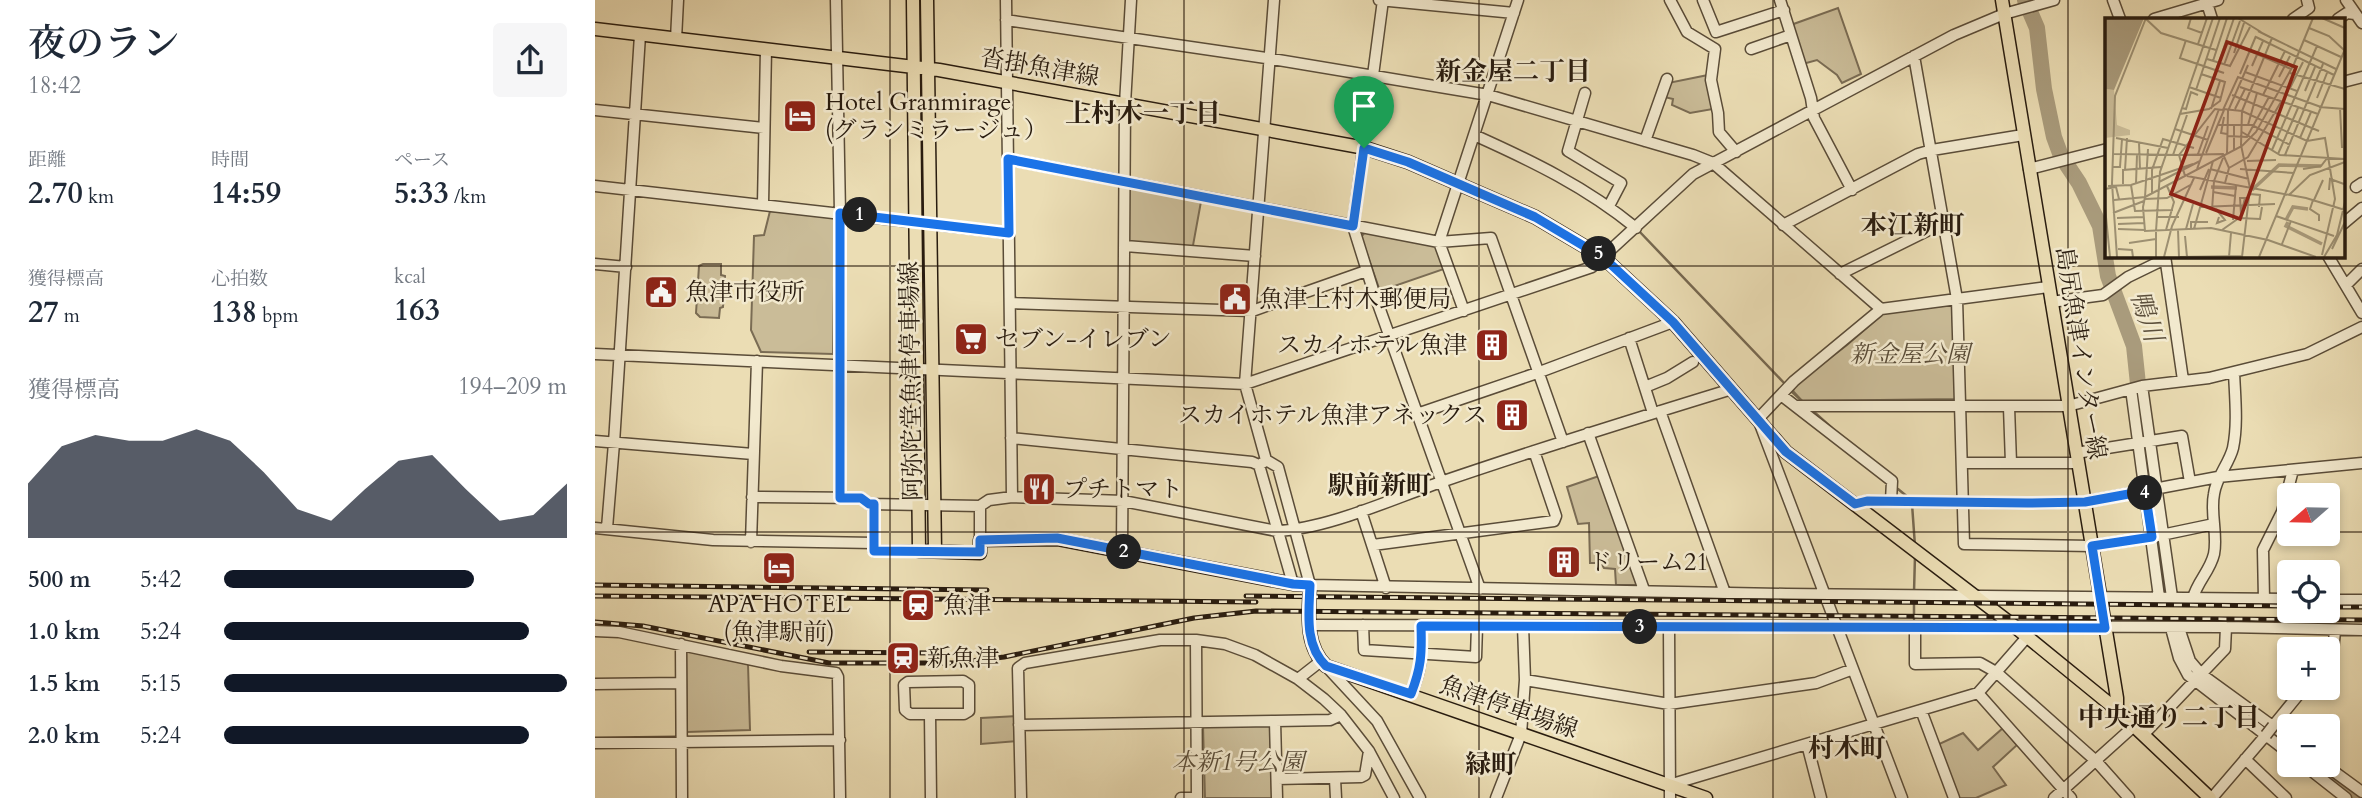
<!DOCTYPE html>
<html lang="ja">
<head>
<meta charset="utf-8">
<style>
  body { margin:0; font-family:Cardo,"Noto Serif JP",serif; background:#f6f6f7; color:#1f2937; height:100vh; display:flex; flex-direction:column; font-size:26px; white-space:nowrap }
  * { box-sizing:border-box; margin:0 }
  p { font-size:23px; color:#747a83 }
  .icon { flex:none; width:38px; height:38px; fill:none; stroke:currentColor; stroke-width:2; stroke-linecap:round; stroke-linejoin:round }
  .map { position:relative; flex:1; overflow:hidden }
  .details { display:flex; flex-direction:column; background:#fff; width:595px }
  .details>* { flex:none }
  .needle { width:46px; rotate:250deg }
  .buttons { position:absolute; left:1682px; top:483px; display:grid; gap:14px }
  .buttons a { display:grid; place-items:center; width:63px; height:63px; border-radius:7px; background:#fff; box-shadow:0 4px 10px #0003; font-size:35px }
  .pin { position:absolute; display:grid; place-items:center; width:60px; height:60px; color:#fff; margin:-72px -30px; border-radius:50% 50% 50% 0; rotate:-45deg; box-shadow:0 0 7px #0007 }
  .pin .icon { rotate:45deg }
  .km { position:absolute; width:35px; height:35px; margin:-18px; border-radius:50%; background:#222; color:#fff; font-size:19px; line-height:35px; text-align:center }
  .round { display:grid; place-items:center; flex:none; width:74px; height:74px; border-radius:7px; background:#f6f6f7 }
  .headline { display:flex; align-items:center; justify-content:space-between; height:119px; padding:0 28px }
  h1 { font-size:38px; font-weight:600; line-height:52px }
  .metrics { display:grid; grid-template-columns:repeat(3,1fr); gap:10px; height:119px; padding:7px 28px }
  .metrics div { display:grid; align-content:center }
  .metrics b { font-size:30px; font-weight:600 }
  .metrics small { font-size:19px; font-weight:400 }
  .metrics p { font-size:19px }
  .chart { height:196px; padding:14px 28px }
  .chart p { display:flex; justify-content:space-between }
  .chart svg { width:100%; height:126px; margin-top:7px; fill:#111827; opacity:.7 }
  ul { padding:0 28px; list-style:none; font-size:23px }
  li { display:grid; grid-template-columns:112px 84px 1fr; align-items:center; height:52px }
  li i { height:18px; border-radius:9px; background:#111827 }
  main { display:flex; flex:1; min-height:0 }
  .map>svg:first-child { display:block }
</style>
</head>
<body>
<main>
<section class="details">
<div class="headline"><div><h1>夜のラン</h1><p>18:42</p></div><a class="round"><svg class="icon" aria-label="share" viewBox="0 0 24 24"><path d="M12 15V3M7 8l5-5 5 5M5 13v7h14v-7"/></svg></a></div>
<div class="metrics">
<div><p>距離</p><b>2.70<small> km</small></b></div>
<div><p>時間</p><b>14:59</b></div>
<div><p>ペース</p><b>5:33<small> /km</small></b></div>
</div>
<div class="metrics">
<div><p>獲得標高</p><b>27<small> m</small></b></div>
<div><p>心拍数</p><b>138<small> bpm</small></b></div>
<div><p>kcal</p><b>163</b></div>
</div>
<div class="chart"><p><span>獲得標高</span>194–209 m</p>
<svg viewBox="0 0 160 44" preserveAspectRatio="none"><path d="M0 44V25L10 12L20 8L30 10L40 10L50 6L60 10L70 21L80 34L90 38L100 27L110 17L120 15L130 27L140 38L150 36L160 25V44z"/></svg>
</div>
<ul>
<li><b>500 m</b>5:42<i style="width:73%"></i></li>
<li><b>1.0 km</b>5:24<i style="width:89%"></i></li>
<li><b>1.5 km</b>5:15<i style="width:100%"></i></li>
<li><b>2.0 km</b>5:24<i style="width:89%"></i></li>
</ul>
</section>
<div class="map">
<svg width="1767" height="798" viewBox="0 0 1767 798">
  <rect width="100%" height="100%" fill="#ebddb4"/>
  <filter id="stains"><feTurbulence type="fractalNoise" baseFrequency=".00286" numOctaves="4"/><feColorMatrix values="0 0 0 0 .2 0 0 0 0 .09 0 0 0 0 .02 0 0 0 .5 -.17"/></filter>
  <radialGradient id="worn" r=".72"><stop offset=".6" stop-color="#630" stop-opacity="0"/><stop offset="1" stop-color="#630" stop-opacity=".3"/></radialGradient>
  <!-- green -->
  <path fill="#cabc98" stroke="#7a6c54" stroke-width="2" d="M1243,8L1266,74L1247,83L1242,75L1222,60L1204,65L1193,26Z
    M1113,75L1118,109L1095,113L1077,105L1078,99L1065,96L1068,84Z
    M529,181L607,196L597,251L530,246Z
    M175,211L240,217L238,354L166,352L156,330L159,236L169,235Z
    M771,231L841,245L849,269L785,291L766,237Z
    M108,264H126V275L130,276L128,307L125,308L124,318L105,317L101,313L104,266Z
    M1357,305L1361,399L1207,401L1198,391L1201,384L1252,345L1290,312Z
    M1004,476L1042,585H1021L1020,569L1009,568L1006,563H995L994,523L983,524L972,487Z
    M91,649L153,664L155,730L92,732Z
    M423,716L424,741L386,744V718Z
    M675,725L677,798H610L608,726Z
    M1408,728L1422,745L1398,767L1411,785L1381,798H1362L1342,745L1368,733L1383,750Z"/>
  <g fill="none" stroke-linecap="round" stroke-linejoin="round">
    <!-- stream -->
    <path stroke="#766850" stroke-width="2.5" d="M1043,230L1191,385
      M1195,390L1208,402
      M1218,411L1237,428
      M1303,489L1314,498
      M1317,504L1320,546
      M1319,592L1320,556
      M1319,598V619"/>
    <!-- river -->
    <path stroke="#a99b7c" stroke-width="16" d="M1430,0L1442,28L1449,89L1459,137L1466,156L1484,183L1505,226L1513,276L1539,346L1545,403
      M1565,550L1569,577
      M1721,765L1767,797"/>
    <!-- minor casing -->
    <g stroke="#5a4c38" stroke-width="13">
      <path id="minor" d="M241,0L245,213V498
        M411,0L417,497
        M679,0L650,384L671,460L683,467L715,585L1191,594L1694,599
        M784,0L919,13
        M788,0L758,226L778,290L885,589
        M1075,0L1092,32L1120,49L1116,80L1123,113L1124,132L1141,152
        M1108,0L1121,32L1189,10
        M1185,0L1216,98L1219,118L1257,190
        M1518,0L1525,19
        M1611,0L1617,19
        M1751,0L1767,23
        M1559,19L1623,0
        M1698,19L1714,8L1712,0
        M1743,19L1752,13L1760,14
        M411,20L671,58L893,95L1098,155L1118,163L1286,309
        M81,39L83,0
        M1156,49L1196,35
        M1319,56L1362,299L1369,544L1497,546L1557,537L1619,524
        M1748,82L1767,77
        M990,93L973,151L1026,183L1014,206
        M0,110L169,128
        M879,135C937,161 991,187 1041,228
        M1050,141L1072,79
        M413,159L844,242L896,238L968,442
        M1434,169L1512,149
        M0,186L414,233
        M1761,187L1767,183
        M168,204L171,49
        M1748,224L1767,208
        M1188,225L1323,154L1337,150L1428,135
        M530,246L660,256
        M1570,256L1588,380
        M1733,256L1767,313
        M0,264L31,267
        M1245,274L1350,222
        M1751,285L1767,269
        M1456,302L1508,295L1533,277L1570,259
        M415,303L657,311L771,271
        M869,311L844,242L923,0
        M1034,338L1058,413
        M0,354L650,384L997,267L1098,174L1359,35L1409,14L1459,0
        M1547,386L1577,597
        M1050,387L1072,378L1098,362
        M1536,389L1564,597
        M1186,395L1297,481L1296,501
        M1201,406H1473L1547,386L1614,378L1712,354L1767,327
        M1414,407L1416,463
        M1065,411L1130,593
        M822,414L942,373L1078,322
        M993,433L1049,590
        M416,438L657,462L664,465
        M0,441L158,454
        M1481,453L1587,436L1595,482
        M669,462L664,465L698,584
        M1367,463H1483
        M157,497L266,498L274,504L385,506L394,500L417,497L528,501L682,531C732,529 797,499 846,482C942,449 1039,419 1137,389
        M279,504V551H324
        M1260,504L1272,501L1432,503L1490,502L1623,477L1767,463
        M766,511L791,588
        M0,528L118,540L279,543
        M12,528L19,443L45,35
        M385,540V506
        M156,542L162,361
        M778,545L959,521L961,516L939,451
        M527,551L530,104L536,0
        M1598,598C1602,582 1615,571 1619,554C1623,535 1615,513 1619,494C1621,477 1634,464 1638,448C1643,424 1640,397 1639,372
        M1669,599L1668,550L1687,512L1698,470
        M1732,600H1767
        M714,625L1631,627L1767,630
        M768,625L769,650L881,657L882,626
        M1074,627L1075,798
        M1320,627V664L1385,663L1401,672L1501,761L1534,798
        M1576,628L1584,658L1593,675L1694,753
        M1584,628L1595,661L1606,674L1694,738
        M0,631L24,632L186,666L241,673L243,677L245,798
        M601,640L602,798
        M86,644L87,798
        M1732,659L1738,652L1740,631
        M731,666L782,721L825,798
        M703,679L726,661
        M930,680L1074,704L1221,683L1258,669
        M368,681L374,685V711L369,714H315L310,710L309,685L313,682Z
        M0,684L86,683
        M1383,693L1476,798
        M816,694C827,668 827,655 826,626
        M1326,710L1359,798
        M335,715L336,798
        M680,721L682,798
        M424,725L680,721L735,720L746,715
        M1678,726L1709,688
        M1549,734L1630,649L1631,627
        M0,743L245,740
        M1212,744L1226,798
        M1650,759L1691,798
        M1709,765L1751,798
        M1730,765L1767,792
        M682,779L766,777L770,775L774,751
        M740,779L741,798
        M1074,785L1383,693L1432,637
        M426,798L423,668L430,663L565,640H601L630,644L660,655L703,679L729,699L746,715L774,751L799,798
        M586,798H602
        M901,798L926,734L930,680L928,626
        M1307,798L1163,419L1199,381L1286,309L1453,287
        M1459,798L1539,726
        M1617,798L1671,735"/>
    </g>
    <!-- major casing -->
    <g stroke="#291c0f" stroke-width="15">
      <path id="major" d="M318,0L324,551L385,553V540L462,539L698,584L715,585C714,612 709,645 731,666L1111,798
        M332,0L340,551
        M1407,0L1522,698V710
        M0,29L344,70L770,148L813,162L940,217L1009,258L1078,322L1191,452L1419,626L1522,710L1615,798"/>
    </g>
    <!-- minor -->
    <use href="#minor" stroke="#f2e9ce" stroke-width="10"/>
    <!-- major -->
    <use href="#major" stroke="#ebddb4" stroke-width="12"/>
    <!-- rail casing -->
    <g stroke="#291c0f" stroke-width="5">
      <path id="rail" d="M0,585L392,590
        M0,596L661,602
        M651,596L1694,606
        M1732,607H1767
        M0,622L48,626L234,663H359L409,657L599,618L661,611L1767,620
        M214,652L340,653"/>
    </g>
    <!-- rail -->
    <use href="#rail" stroke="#f2e9ce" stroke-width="2.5" stroke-dasharray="8" stroke-linecap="butt"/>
    <!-- minor-bridge casing -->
    <g stroke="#5a4c38" stroke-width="13" stroke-linecap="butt">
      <path id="minor-bridge" d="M1671,735L1678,726"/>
    </g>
    <!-- minor-bridge -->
    <use href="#minor-bridge" stroke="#f2e9ce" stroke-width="10"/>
  </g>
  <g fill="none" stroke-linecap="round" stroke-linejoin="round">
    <!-- route casing -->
    <g stroke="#fff" stroke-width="14">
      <path id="route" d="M769,148L813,162L940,217L1009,258L1078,322L1191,452L1260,504L1272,501L1432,503L1490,502L1550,491L1557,537L1497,546L1510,628L826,626C827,655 826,668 816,694L731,666C709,645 714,612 715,585L698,584L462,538L385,540V552L279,551V504H274L266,498H245V213L414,233L413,159L758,226Z"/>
    </g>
    <!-- route -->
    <use href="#route" stroke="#1a73e8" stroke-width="9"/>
  </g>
  <!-- grid -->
  <path fill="none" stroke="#291c0f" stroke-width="2" stroke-opacity="0.55" d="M295,0V798M589,0V798M884,0V798M1178,0V798M1473,0V798M0,266H1767M0,532H1694M1732,532H1767"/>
  <!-- icons -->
  <defs>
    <g id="hotel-square" transform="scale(1.75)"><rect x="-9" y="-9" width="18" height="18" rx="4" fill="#8f2418" stroke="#f2e9ce"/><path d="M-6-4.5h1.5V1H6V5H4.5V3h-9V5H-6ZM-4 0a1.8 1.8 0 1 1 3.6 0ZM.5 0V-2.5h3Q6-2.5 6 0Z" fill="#fff"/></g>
    <g id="civic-square" transform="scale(1.75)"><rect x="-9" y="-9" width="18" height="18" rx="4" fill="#8f2418" stroke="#f2e9ce"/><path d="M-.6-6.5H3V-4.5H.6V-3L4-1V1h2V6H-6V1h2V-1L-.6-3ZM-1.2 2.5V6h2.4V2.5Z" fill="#fff"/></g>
    <g id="supermarket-square" transform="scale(1.75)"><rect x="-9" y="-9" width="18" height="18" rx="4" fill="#8f2418" stroke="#f2e9ce"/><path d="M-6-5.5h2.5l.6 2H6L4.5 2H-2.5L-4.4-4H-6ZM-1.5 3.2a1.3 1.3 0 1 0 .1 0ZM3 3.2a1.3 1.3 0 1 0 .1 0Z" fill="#fff"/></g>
    <g id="building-square" transform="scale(1.75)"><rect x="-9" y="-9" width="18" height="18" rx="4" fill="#8f2418" stroke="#f2e9ce"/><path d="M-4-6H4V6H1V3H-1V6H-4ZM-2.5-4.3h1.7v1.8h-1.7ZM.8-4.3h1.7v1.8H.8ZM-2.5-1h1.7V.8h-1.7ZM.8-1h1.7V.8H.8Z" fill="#fff"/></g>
    <g id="restaurant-square" transform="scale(1.75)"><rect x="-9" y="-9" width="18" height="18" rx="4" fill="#8f2418" stroke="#f2e9ce"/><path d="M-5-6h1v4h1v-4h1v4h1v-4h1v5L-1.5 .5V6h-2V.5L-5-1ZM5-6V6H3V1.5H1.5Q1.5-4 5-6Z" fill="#fff"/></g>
    <g id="station-square" transform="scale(1.75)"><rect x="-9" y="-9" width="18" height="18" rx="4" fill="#8f2418" stroke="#f2e9ce"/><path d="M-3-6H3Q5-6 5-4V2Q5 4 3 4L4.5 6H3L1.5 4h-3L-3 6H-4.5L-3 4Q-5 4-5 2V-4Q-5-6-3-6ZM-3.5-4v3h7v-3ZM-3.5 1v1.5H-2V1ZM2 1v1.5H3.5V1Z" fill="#fff"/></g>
  </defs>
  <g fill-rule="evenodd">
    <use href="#hotel-square" x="205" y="116"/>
    <use href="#civic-square" x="66" y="292"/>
    <use href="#civic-square" x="640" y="299"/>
    <use href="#supermarket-square" x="376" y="339"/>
    <use href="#building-square" x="897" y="345"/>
    <use href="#building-square" x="917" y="415"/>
    <use href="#restaurant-square" x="444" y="489"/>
    <use href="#building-square" x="969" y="562"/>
    <use href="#hotel-square" x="184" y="568"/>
    <use href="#station-square" x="323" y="605"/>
    <use href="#station-square" x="308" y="658"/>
  </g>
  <g text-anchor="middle" stroke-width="5" stroke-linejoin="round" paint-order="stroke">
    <!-- street labels -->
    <g font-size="24" fill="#291c0f" stroke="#f2e9ce">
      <text transform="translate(445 67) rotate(10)" y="8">沓掛魚津線</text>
      <text transform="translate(1486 353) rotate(81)" y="8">島尻魚津インター線</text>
      <text transform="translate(316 381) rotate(-91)" y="8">阿弥陀堂魚津停車場線</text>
      <text transform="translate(914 707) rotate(19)" y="8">魚津停車場線</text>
    </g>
    <!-- poi labels -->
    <g font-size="24" fill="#291c0f" stroke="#f2e9ce" text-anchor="start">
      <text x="230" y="110">Hotel Granmirage<tspan x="230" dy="28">(グランミラージュ）</tspan></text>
      <text x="90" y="300">魚津市役所</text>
      <text x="664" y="307">魚津上村木郵便局</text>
      <text x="400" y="347">セブン-イレブン</text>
      <text x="872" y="353" text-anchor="end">スカイホテル魚津</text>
      <text x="892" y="423" text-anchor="end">スカイホテル魚津アネックス</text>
      <text x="468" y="497">プチトマト</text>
      <text x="993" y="570">ドリーム21</text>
      <text x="184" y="612" text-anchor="middle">APA HOTEL<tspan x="184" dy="28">(魚津駅前)</tspan></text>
      <text x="348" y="613">魚津</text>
      <text x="332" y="666">新魚津</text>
    </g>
    <!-- park labels -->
    <g font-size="24" font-style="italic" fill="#594c38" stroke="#f2e9ce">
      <text x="1315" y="362">新金屋公園</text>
      <text x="643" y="770">本新1号公園</text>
    </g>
    <!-- neighbourhood labels -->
    <g font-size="26" font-weight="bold" fill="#291c0f" stroke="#f2e9ce">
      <text x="918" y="80">新金屋二丁目</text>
      <text x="548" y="122">上村木一丁目</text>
      <text x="1318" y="234">本江新町</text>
      <text x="785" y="494">駅前新町</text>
      <text x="1574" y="726">中央通り二丁目</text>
      <text x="1252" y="757">村木町</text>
      <text x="896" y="773">緑町</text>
    </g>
    <!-- water labels -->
    <g font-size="26" font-style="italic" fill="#5c4f3b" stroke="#f2e9ce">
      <text transform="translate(1552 316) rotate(72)" y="9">鴨川</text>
    </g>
  </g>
  <!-- overview -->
  <g transform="translate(1510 18)">
    <rect width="240" height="240" fill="#ebddb4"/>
    <path d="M0,71L9,72L12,107L25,112V117L0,120Z" fill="#cabc98"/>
    <path d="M0,0H39L9,72L0,71Z" fill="#a99b7c"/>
    <path fill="none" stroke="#a99b7c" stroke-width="3.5" d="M106,169L132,170M147,172L174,147L216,148M181,202L188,189L203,191M183,204L181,208L217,226"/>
    <path fill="none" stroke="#9d9072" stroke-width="2" d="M86,0L83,10L97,15M133,0L156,14M208,0L189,46L151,114L137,128L40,179L38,189L40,213L106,210L163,222L211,239M217,0L240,10M41,1L56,15L111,32M204,10L224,18L239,32M151,19L229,57M167,20L231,51M81,22L75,40L119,55M199,22L236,39M93,26L102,0M145,33L186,51M129,35L139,5M102,41L125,48L145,9M108,43L122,0M119,47L135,3M147,48L158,23M140,54L192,73M185,55L240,71M135,56L151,18M174,59L185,38M84,69L116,80M135,69L213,96M185,70L198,44M91,72L115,0M200,73L210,49M103,76L129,0M127,77L214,113M158,77L180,33M212,80L222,55M214,89L240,91M77,90L81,91L86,74L93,77M235,90L237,130M106,91L115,63M118,91L137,93L202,123L220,120L230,181L217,237M130,91L140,71M75,96L104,91L115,83L120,64L96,56M119,99L116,115L122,116M112,107H147L185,127M143,107L152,75M70,111L103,122M137,114L175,137L240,141M122,118L142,119L164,79M11,120L63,130M195,120L206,94M34,125L35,151M161,128L170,108M129,132V107M167,132L212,28M101,135L119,92M122,135L123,93L143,47M9,136L74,137L110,91L118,92L133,59L216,89M93,136L103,108M173,136L193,90M68,137L82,97M180,137L218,46M142,143L171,142M8,149H15L17,121M124,150L143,139L176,84M92,151L114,91M105,151L144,161M135,151L189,155M198,151L216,148L223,139M20,152L22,120M80,158L74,137L118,136L124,150L120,165M82,158L201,180L240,192M54,164L95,143M31,165L32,137M18,166V152L56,149M26,167L30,193L68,192M3,168L26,167L88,146M0,171L11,169L14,181M95,172L104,151M224,172L225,161L239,166M108,174L130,178M47,175V152L58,121L89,130M145,176L155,177L154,189M184,177L205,157L240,144M140,180L136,196L135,180H144M40,181L62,180L87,166M9,182L40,179L43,131M208,182L205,191L214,197V203M209,182L218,162M0,189L5,239M95,189L170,186M111,191L120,202L112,205L114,199M107,192L109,163L118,140M8,195L39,183M171,198L229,218M51,199H74M12,200L38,199M128,202L131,167M13,206L39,205M13,211L40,212M81,211L88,186M86,211V204H103M89,211L108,143M61,212L69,184L62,168M73,212L74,239M117,212L134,200L155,201L157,189M51,213L55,154L108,0M80,218L82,239M24,225L51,221M177,226L186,203M13,231L27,232L28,239M227,231L240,204M12,239L7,165L10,78L41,0M51,239V214M59,239L67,208L89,160M74,239L137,238M124,239L126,215M137,239L145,170L136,127L137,93L167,20L153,13M154,239L240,31M219,239L232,217L240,184"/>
    <path fill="#8f2418" fill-opacity="0.15" stroke="#8f2418" stroke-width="3.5" d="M122,24L191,49L135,201L66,176Z"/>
    <rect width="240" height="240" fill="none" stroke="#291c0f" stroke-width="3.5"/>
  </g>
  <rect width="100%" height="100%" filter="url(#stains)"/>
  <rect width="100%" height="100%" fill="url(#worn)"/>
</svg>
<div class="buttons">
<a><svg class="needle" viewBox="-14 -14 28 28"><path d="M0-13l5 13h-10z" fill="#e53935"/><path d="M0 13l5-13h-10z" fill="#747a83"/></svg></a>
<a><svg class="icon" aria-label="locate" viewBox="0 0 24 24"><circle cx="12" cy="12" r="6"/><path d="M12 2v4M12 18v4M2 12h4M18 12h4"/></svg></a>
<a>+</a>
<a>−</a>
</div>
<div class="pin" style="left:769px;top:148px;background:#1e9e55"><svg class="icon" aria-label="arrive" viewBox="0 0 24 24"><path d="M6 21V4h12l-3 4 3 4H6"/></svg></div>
<b class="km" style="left:265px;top:215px">1</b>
<b class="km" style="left:529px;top:552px">2</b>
<b class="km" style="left:1045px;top:627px">3</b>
<b class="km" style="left:1550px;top:493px">4</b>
<b class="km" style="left:1004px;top:254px">5</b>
</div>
</main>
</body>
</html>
